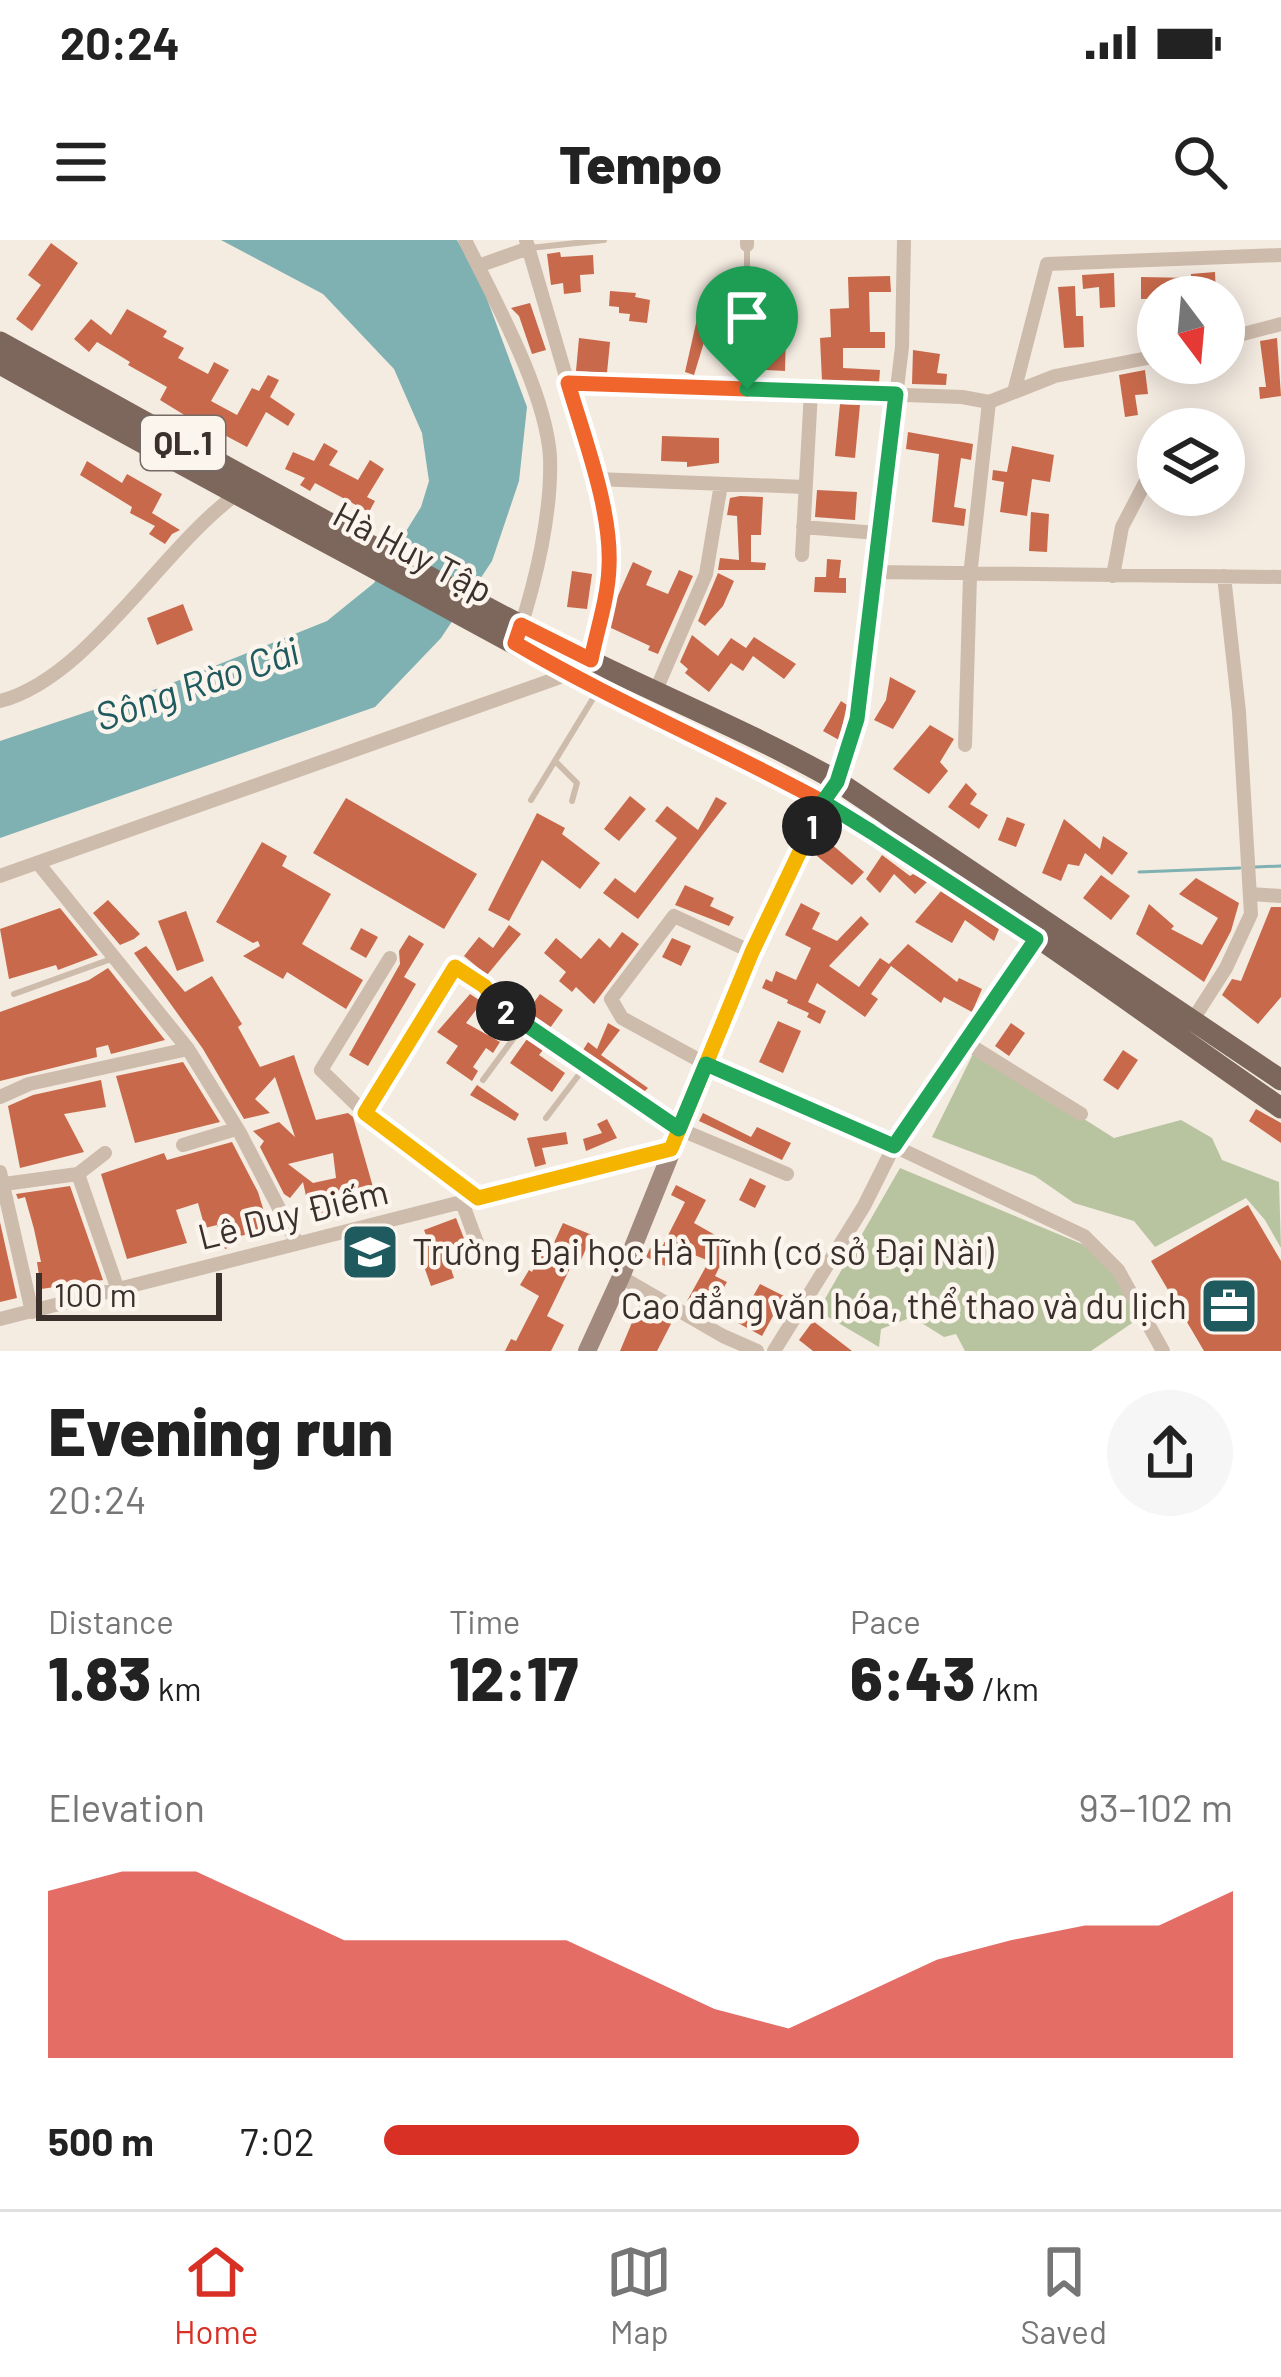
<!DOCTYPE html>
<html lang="en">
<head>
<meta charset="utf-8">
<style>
  body { margin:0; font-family:Barlow,sans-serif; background:#f6f6f6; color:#222; height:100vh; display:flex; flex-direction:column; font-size:45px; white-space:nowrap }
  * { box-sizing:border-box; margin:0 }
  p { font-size:39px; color:#767676 }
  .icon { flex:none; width:66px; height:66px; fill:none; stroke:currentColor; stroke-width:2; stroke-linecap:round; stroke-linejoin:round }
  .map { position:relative; height:1111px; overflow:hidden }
  .details { display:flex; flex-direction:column; background:#fff; flex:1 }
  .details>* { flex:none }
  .needle { width:78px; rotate:164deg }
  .controls { position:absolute; left:1137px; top:36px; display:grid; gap:24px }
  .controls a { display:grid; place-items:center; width:108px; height:108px; border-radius:50%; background:#fff; box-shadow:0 6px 30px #0003; font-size:60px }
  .scale { position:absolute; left:36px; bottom:30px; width:186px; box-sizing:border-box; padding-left:12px; border:6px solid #3b302b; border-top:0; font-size:33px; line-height:42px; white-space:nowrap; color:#3b302b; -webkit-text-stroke:9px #fbf5ee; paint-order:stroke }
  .pin { position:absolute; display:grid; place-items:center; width:102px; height:102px; color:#fff; margin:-123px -51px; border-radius:50% 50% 50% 0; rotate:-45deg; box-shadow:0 0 12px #0007 }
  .pin .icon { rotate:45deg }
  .km { position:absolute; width:60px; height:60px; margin:-30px; border-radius:50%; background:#222; color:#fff; font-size:33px; line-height:60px; text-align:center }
  .round { display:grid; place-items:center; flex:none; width:126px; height:126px; border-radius:63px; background:#f6f6f6 }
  .overview { display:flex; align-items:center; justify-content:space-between; height:204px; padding:0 48px }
  h1 { font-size:66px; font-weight:800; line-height:90px }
  .figures { display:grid; grid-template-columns:repeat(3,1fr); gap:18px; height:204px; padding:12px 48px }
  .figures div { display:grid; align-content:center }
  .figures b { font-size:60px; font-weight:800 }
  .figures small { font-size:33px; font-weight:400 }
  .figures p { font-size:33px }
  .chart { height:336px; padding:24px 48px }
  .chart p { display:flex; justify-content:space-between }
  .chart svg { width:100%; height:216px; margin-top:12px; fill:#d93025; opacity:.7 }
  ul { padding:0 48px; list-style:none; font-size:39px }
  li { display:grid; grid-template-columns:192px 144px 1fr; align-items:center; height:90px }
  li i { height:30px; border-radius:15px; background:#d93025 }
  .status { display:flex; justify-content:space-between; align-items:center; height:84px; padding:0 60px; background:#fff; direction:ltr }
  .status svg { height:33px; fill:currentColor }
  header { display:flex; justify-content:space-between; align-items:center; height:156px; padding:0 48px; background:#fff; font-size:54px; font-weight:800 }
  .tabs { display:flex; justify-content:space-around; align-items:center; height:168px; border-top:3px solid #e0e0e0; background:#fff; font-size:33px; color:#767676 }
  .tabs a { display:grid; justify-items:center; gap:6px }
  .tabs .selected { color:#d93025 }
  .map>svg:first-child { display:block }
</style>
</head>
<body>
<div class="status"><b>20:24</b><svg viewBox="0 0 49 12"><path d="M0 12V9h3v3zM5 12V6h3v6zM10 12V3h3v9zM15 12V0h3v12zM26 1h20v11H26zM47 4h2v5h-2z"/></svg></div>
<header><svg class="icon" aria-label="menu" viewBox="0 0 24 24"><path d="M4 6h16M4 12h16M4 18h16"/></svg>Tempo<svg class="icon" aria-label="search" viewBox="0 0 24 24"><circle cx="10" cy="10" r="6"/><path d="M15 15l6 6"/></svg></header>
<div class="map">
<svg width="1281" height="1111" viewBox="0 0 1281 1111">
  <rect width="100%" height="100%" fill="#f4ebe1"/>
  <!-- green -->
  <path fill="#b8c4a0" d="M975,810L1114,898L1181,880L1212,898L1222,920L1279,942L1281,1008L1265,980L1246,958L1155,1007L1134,981L1074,963L1035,936L932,897Z
    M900,928L1082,1004L1111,1029L1138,1079L1091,1111H965L956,1094L944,1097L912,1077L881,1089L879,1107L818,1071Z"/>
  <!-- water -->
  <path fill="#7fb0b2" d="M221,0H457L480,40L527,167L519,241L492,321L441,398L375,467L0,598V501L162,447L327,381L374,343L421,267L429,241L422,193L394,129L323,54Z"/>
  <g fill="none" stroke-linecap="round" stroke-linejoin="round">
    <!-- stream -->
    <path stroke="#7fb0b2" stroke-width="3" d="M1255,627L1281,626
      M1139,632L1240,628"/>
  </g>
  <!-- building -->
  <path fill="#c8694b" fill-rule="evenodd" d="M51,3L78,23L32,91L16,79L41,45L28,35Z
    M560,12L561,17L593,15L594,34L580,35L581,52L564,54L563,43L551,45L547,14Z
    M1215,32L1216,57L1141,59V37L1191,38V34Z
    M1114,33L1115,67L1100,68L1099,47L1083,49L1082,35Z
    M890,36L891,52H869L870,92H885V108H843V128L880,130L879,143L822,141L820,98L831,97L830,69L849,68L848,37Z
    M1075,46L1076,76H1083L1084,107L1064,108L1058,47Z
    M610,51L636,53L635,57L650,60L647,83L629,81L630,74L619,73V67L609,66Z
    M530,63L546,110L532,114L519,76L511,68Z
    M127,69L167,91L163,97L184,108L178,118L208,134L214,122L229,130L211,161L237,175L252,148L259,151L268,135L279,140L270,157L295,174L288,186L266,172L247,207L200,182L199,184L160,160L167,147L128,125L130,122L112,111L97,102L89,112L74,99L91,79L111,95Z
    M697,79L726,84L724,101L705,99L694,135L685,132Z
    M767,92H786L785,131L766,130Z
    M579,98L610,102L607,133L576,131Z
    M1277,98L1281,156L1260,159L1259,147H1266L1260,101Z
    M913,110L940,114L937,133L947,134L946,145L912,144Z
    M1145,130L1148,154L1135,155L1138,175L1125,177L1119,135Z
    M840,164L860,165L855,218L835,216Z
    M908,192L973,204L971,220L961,218L954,267L966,269L964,286L932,282L939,214L906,209Z
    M662,196L719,198V223L687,227V222L661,221Z
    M324,203L338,211L329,225L358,240L370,220L384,229L367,257L375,261L369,272L315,243L310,251L300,245L305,238L285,229L293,212L314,221Z
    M1012,206L1054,215L1050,242L1032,239L1027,276L1000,272L1004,242L992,240L993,230L1007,232Z
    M87,221L122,243L127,234L162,254L152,273L180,290L172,294L165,304L149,294L155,286L130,273L132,267L80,235Z
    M817,250L857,252L855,280L815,277Z
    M740,256L763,257L761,295H751V322L766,323L765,330H718L720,318L739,320L737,276L727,275L730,258Z
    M1031,272L1049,274L1047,312L1029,311Z
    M827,319L841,320L839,338H846V353L814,352L815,337H826Z
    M633,322L652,331L646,345L668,354L679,330L693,336L658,414L648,410L650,406L609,387L614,365Z
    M572,331L592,334L587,369L567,367Z
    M718,333L734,341L723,366L705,386L698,381Z
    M183,364L193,390L157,405L147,378Z
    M692,395L718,416L731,398L746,408L754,397L796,424L784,439L753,416L743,431L731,423L709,452L685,433L688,429L680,422Z
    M890,437L916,451L893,489L874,480L886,460Z
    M841,461L847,465L839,500L823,491Z
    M930,485L954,499L940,522L948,531L929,554L893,529Z
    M966,543L977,554L970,564L988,575L979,589L948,567Z
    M630,556L646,569L619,601L604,589Z
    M716,557L727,563L638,679L603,653L615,638L635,653L677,598L655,581L667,566L698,590Z
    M346,558L477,634L444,689L313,613Z
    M537,573L565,588L562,594L600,623L580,649L542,620L509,681L488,670Z
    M1007,577L1025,584L1016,607L998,600Z
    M1064,579L1100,609L1103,596L1128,613L1112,635L1085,613L1079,626L1068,624L1061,641L1042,633Z
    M262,602L287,616L282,626L331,654L302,704L363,740L346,769L287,732L283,739L243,716L260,706L258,701L253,703L216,682Z
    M829,602L864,632L852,645L817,616Z
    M882,615L910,636L913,634L927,642L915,654L894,634L880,653L866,639Z
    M1101,635L1130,656L1111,680L1083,658Z
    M1196,638L1239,663L1231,691L1204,742L1136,694L1149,664L1174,686L1171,689L1202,705L1218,678L1179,654Z
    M685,645L714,658L710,666L734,677L729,686L675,665Z
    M941,651L999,689L994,701L965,680L952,703L915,682Z
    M108,660L140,694L134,699L120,705L93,673Z
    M801,663L820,673L812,689L837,701L861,676L869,684L829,726L859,747L880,718L889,724L908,704L957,742L959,738L982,749L972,772L944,757L941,763L891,726L871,754L878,759L865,777L817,743L808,762L826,771L820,784L807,777L809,773L787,763L788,760L762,748L766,739L772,742L776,731L796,740L811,708L785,695Z
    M1271,667H1281V757L1258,784L1222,755L1232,739L1241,741Z
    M60,668L98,715L58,730L56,725L9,739L0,689Z
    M186,671L204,721L177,731L158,681Z
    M509,685L521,694L487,735L464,716L479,697L493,708Z
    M361,688L378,697L366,718L350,709Z
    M622,692L639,704L594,764L576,747L572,752L559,741L566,732L544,713L556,698L581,719L599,698L610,708Z
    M409,695L424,704L404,737L416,744L368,826L349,815L400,724L399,711Z
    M672,698L691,706L681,726L662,717Z
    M146,706L185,752L212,736L242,784L238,787L260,827L294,815L316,880L348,873L353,877L377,961L310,975L303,942L290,958L284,954L260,907L264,901L253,891L279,882L295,897L275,837L255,859L270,873L244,879L203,809L134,713ZM333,913L336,938L313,943L288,924Z
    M108,728L165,800L111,814L108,805L96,808L97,817L0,841V772L89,740Z
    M470,754L482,762L466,783L500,802L493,813L486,808L473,827L478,831L472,841L446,823L458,806L437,792Z
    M540,754L563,770L550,788L527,772Z
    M778,781L801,791L783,833L759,822Z
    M608,783L620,790L601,815L648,848L644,852L583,810L588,802L597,809Z
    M1011,783L1025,793L1009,816L995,806Z
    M527,799L543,810L539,815L565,833L552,852L510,823Z
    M1123,810L1138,820L1118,850L1103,840Z
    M183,822L220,882L135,903L116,836Z
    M101,840L106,867L64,874L84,912L20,928L8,866L33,855Z
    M477,845L519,874L515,881L470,855Z
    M1256,869L1281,883V903L1249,881Z
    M703,873L751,897L757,887L791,903L782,920L699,881Z
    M607,879L617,898L586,911L583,899L602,893L597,884Z
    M566,892L568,904L542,908L546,924L535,927L527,898Z
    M232,902L258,952L269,988L237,997L239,1004L225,1009L217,985L205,988L198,963L176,970L187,1003L127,1019L101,934L164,913L167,920Z
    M750,938L766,946L755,968L739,960Z
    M676,945L706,960L694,983L731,1004L715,1036L727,1042L709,1074L687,1061L709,1021L675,1007L665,1026L646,1017L650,1008L659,1013L685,962L671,955Z
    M70,946L103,1040L41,1049L37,1022H41L34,989L25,957L18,959L16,954Z
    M1248,965L1281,1021V1111H1204L1151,1021Z
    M456,978L472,1019L450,1026L454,1038L431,1046L416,1004L428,1000L424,990Z
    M0,982L17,1058L0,1062Z
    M563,983L592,995L581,1020L575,1018L547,1076L564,1085L551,1111H505L511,1099L516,1101L539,1056L520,1045L529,1030L532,1032L544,1004L552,1007Z
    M760,1044L784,1056L762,1096L738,1083Z
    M641,1061L673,1080L657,1111H620Z
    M813,1081L852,1111H813L799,1100Z"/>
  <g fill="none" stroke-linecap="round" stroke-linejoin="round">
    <!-- lane -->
    <path stroke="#cdbbac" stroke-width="6" d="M530,8L604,0
      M747,146V9
      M555,521L577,543L572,561
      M531,560L597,452
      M14,754L114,718
      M483,840L522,787
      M546,878L584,828"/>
    <!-- street -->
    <path stroke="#cdbbac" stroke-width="14" d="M465,0C494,59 546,152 550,217C552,272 536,341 519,392
      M526,0L596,239L609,309V330L591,420
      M747,0V5
      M478,26L529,8
      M1224,99L1281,84
      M568,143L962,157L989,162L1055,136L1158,116
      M1014,152L1047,24L1281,15
      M596,239L805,247
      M803,287L877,293
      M802,315L811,151
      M873,332L1281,337
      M1113,336L1122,287L1158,218
      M656,450L706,334L721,244
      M0,461C87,439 160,311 234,256
      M965,505L970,336L989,162
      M837,541L857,479L902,107L904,0
      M38,623L188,809L240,893L297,1003
      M0,636L569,434
      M1251,654L1281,656
      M752,712L674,676L611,759L622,778L706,824L894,906L1084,996L1118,1030L1163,1111
      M1192,781L1226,728L1251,674L1239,472L1224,336
      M965,802L1081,874
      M0,857L29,844L188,809
      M365,873L321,830L390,718
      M183,905L236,889
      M0,932L32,1072
      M78,934L118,1050
      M4,944L78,934L105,913
      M477,958L365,873L455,727L484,746L503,769L679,889L787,934
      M462,962L480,1011
      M621,1037L723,1096L757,1111
      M0,1079L671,909
      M774,1111L864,966L894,906L1036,699"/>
    <!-- secondary -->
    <path stroke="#a18a7d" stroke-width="18" d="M587,1111L621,1037L752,712L837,541"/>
    <!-- primary -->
    <path stroke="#7d675c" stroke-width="21" d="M0,102C186,204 371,308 559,405C651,452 747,490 837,541L1281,840
      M0,124C188,230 378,329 567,433C649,479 737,513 819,560C979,649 1130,764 1281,868"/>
  </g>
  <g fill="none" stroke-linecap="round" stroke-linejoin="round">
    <!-- split-1 casing -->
    <g stroke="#fff" stroke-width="24">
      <path id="split-1" d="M747,149L568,143C584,198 612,270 609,327C608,358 597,390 591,420L521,385L515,403C615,462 722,507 823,562L812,586"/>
    </g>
    <!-- split-2 casing -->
    <g stroke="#fff" stroke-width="24">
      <path id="split-2" d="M506,771L484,746L455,727L365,873L478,958L671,909L752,712L812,586"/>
    </g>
    <!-- split-3 casing -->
    <g stroke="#fff" stroke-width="24">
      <path id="split-3" d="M506,771L679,889L706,824L894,906L1036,699L870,591"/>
    </g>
    <!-- split-4 casing -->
    <g stroke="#fff" stroke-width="24">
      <path id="split-4" d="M747,149L896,154L857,479L837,542L823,562L870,591"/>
    </g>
    <!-- split-1 -->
    <use href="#split-1" stroke="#f0652b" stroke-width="15"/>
    <!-- split-2 -->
    <use href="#split-2" stroke="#f5b400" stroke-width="15"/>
    <!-- split-3 -->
    <use href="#split-3" stroke="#22a559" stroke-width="15"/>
    <!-- split-4 -->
    <use href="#split-4" stroke="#22a559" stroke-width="15"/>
  </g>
  <!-- icons -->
  <defs>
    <g id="university-square" transform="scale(3)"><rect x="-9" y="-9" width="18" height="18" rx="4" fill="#1f5a5e" stroke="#fbf5ee"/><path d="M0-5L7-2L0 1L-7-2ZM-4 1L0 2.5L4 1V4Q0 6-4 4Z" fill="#fff"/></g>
    <g id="office-square" transform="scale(3)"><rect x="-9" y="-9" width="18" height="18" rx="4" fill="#1f5a5e" stroke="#fbf5ee"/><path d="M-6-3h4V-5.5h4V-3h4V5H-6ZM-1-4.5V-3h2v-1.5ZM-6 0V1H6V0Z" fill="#fff"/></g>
  </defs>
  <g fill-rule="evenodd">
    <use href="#university-square" x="370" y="1012"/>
    <use href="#office-square" x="1229" y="1066"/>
  </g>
  <g text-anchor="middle" stroke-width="9" stroke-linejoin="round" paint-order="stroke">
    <!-- shield labels -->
    <rect fill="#fbf5ee" stroke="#756b66" stroke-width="3" x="141" y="176" width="84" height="54" rx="9"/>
    <g font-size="33" font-weight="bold" fill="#3b302b">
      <text x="183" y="215">QL.1</text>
    </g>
    <!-- street labels -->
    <g font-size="36" fill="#3b302b" stroke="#fbf5ee">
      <text transform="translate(413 312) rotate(28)" y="13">Hà Huy Tập</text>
      <text transform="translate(293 974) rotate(-14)" y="13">Lê Duy Điếm</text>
    </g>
    <!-- poi labels -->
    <g font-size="36" fill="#3b302b" stroke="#fbf5ee" text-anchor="start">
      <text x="412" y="1025">Trường Đại học Hà Tĩnh (cơ sở Đại Nài)</text>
      <text x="1187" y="1079" text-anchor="end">Cao đẳng văn hóa, thể thao và du lịch</text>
    </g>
    <!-- water labels -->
    <g font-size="39" font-style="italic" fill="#1f5a5e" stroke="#fbf5ee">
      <text transform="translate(197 444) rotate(-19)" y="14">Sông Rào Cái</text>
    </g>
  </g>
</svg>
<div class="controls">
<a><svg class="needle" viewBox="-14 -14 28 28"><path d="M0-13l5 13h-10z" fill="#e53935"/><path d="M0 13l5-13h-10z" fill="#767676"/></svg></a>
<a><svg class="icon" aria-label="layers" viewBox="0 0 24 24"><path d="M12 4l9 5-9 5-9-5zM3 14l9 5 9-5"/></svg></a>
</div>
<div class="scale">100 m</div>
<div class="pin" style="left:747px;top:149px;background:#1e9e55"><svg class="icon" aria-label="arrive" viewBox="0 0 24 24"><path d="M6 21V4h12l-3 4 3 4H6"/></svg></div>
<b class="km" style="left:812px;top:586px">1</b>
<b class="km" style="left:506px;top:771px">2</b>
</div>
<section class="details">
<div class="overview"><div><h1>Evening run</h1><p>20:24</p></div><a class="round"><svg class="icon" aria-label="share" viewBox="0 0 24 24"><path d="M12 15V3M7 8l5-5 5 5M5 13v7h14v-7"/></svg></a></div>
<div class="figures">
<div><p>Distance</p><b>1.83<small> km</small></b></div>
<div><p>Time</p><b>12:17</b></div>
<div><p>Pace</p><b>6:43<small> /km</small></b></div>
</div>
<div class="chart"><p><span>Elevation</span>93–102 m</p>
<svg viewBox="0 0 160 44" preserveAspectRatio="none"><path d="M0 44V10L10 6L20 6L30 13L40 20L50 20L60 20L70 20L80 27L90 34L100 38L110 31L120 24L130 20L140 17L150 17L160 10V44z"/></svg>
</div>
<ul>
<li><b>500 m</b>7:02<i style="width:56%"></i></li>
</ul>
</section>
<nav class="tabs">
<a class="selected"><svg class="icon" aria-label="home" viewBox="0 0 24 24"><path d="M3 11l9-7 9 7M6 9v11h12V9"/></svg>Home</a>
<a><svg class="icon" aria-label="map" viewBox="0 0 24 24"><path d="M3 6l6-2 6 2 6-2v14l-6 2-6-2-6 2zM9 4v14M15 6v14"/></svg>Map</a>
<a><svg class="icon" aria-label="saved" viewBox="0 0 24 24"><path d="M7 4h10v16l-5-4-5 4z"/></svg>Saved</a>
</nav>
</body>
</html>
